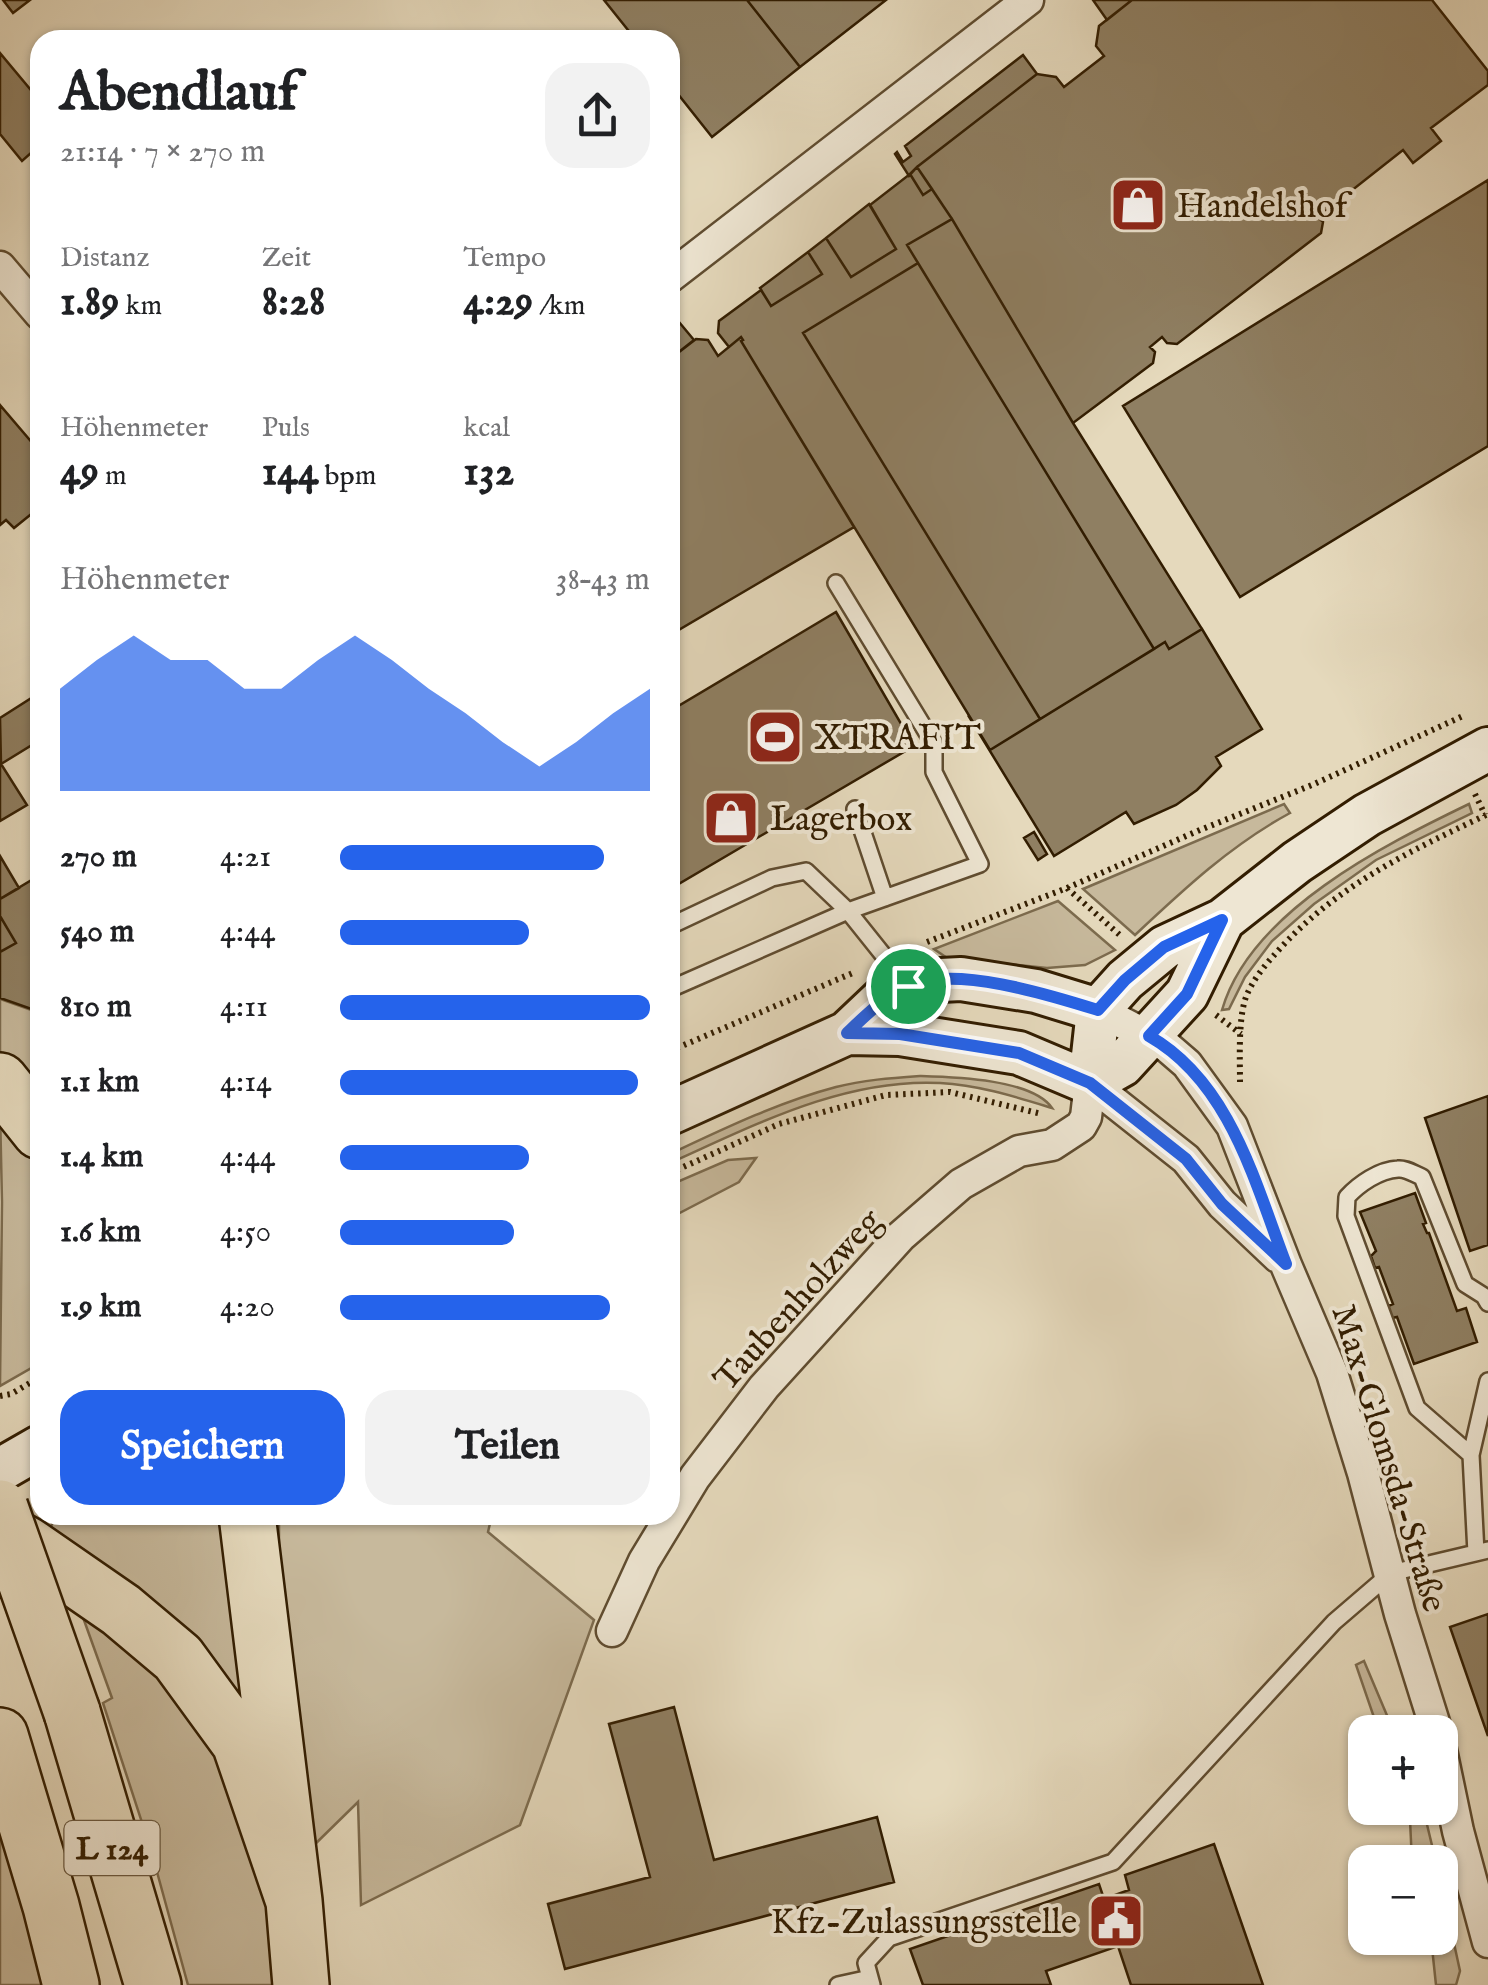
<!DOCTYPE html>
<html lang="de">
<head>
<meta charset="utf-8">
<style>
  body { margin:0; font-family:"IM FELL English",serif; background:#f2f2f2; color:#202124; height:100vh; display:flex; flex-direction:column; font-size:38px; white-space:nowrap }
  * { box-sizing:border-box; margin:0 }
  p { font-size:32px; color:#757577 }
  .icon { flex:none; width:55px; height:55px; fill:none; stroke:currentColor; stroke-width:2; stroke-linecap:round; stroke-linejoin:round }
  .map { position:relative; flex:1; overflow:hidden }
  .details { position:absolute; left:30px; top:30px; width:650px; height:1495px; display:flex; flex-direction:column; background:#fff; border-radius:30px; box-shadow:0 2px 8px #0004 }
  .details>* { flex:none }
  .fabs { position:absolute; left:1348px; top:1715px; display:grid; gap:20px }
  .fabs a { display:grid; place-items:center; width:110px; height:110px; border-radius:20px; background:#fff; box-shadow:0 2px 8px #0004; font-size:50px }
  .pin { position:absolute; display:grid; place-items:center; width:85px; height:85px; color:#fff; margin:-42px; border:5px solid #fff; border-radius:50%; box-shadow:0 2px 10px #0007 }
  .round { display:grid; place-items:center; flex:none; width:105px; height:105px; border-radius:30px; background:#f2f2f2 }
  .overview { display:flex; align-items:center; justify-content:space-between; height:170px; padding:0 30px }
  h1 { font-size:55px; font-weight:800; line-height:75px }
  .stats { display:grid; grid-template-columns:repeat(3,1fr); gap:15px; height:170px; padding:10px 30px }
  .stats div { display:grid; align-content:center }
  .stats b { font-size:42px; font-weight:800 }
  .stats small { font-size:28px; font-weight:400 }
  .stats p { font-size:28px }
  .chart { height:280px; padding:20px 30px }
  .chart p { display:flex; justify-content:space-between }
  .chart svg { width:100%; height:180px; margin-top:10px; fill:#2563eb; opacity:.7 }
  .button { display:flex; gap:20px; margin-top:auto; padding:20px 30px }
  .button a { flex:1; height:115px; border-radius:30px; background:#2563eb; color:#fff; font-size:40px; font-weight:800; line-height:115px; text-align:center }
  .button a+a { background:#f2f2f2; color:#202124 }
  ul { padding:0 30px; list-style:none; font-size:32px }
  li { display:grid; grid-template-columns:160px 120px 1fr; align-items:center; height:75px }
  li i { height:25px; border-radius:12px; background:#2563eb }
  .map>svg:first-child { display:block }
</style>
</head>
<body>
<div class="map">
<svg width="1488" height="1985" viewBox="0 0 1488 1985">
  <rect width="100%" height="100%" fill="#e5d9bc"/>
  <filter id="stains"><feTurbulence type="fractalNoise" baseFrequency=".002" numOctaves="4"/><feColorMatrix values="0 0 0 0 .2 0 0 0 0 .09 0 0 0 0 .02 0 0 0 .5 -.17"/></filter>
  <radialGradient id="worn" r=".72"><stop offset=".6" stop-color="#630" stop-opacity="0"/><stop offset="1" stop-color="#630" stop-opacity=".3"/></radialGradient>
  <!-- green -->
  <path fill="#c7b99c" stroke="#7c6b4e" stroke-width="2.5" d="M1284,804L1290,813C1231,845 1184,889 1135,935L1083,889Z
    M1469,804L1472,813L1376,860L1314,904L1272,941L1245,977L1229,1009L1222,1010C1250,912 1384,845 1469,804Z
    M1058,901L1115,950L1085,965L1047,968L978,961L953,962L934,949Z
    M0,999L40,1013V1106L0,1051Z
    M920,1076C954,1077 1032,1079 1052,1108C1016,1097 979,1085 940,1083C844,1078 755,1125 670,1163V1154C723,1129 779,1102 836,1087C863,1080 891,1078 920,1076Z
    M0,1110L40,1161V1363L0,1386L2,1202Z
    M756,1158L739,1182L670,1218V1185L728,1160Z
    M57,1515H227L257,1750L50,1528Z
    M279,1515H492L488,1532L594,1620L520,1825L361,1905L358,1802L308,1851L279,1635Z
    M80,1609L126,1642L204,1727L254,1830L280,1985H188L151,1850L103,1703L112,1698Z
    M1364,1661L1394,1732H1379L1356,1665Z
    M1405,1808H1423L1436,1862H1412L1410,1820Z
    M0,1835L14,1877L43,1985H0Z
    M1440,1879L1460,1971L1456,1985H1436L1431,1938H1440Z"/>
  <!-- building -->
  <path fill="#8f7f62" stroke="#321d01" stroke-width="2.5" d="M3,0H30L13,13Z
    M604,0H747L800,67L712,137L670,84V40H636Z
    M747,0H886L800,67Z
    M1093,0H1132L1107,20Z
    M1132,0H1432L1488,71V85L1431,128L1441,141L1413,163L1403,150L1318,217L1323,222L1321,233L1177,344L1167,343L1162,337L1150,347L1155,352L1153,363L1073,423L952,219L917,167L1037,74L1056,77L1064,87L1104,56L1096,46L1099,26Z
    M0,53L40,101V145L22,161L0,134Z
    M1023,55L1037,74L917,167L909,176L895,154L897,152L903,162L911,156L905,146Z
    M917,167L932,189L923,195L910,174Z
    M910,174L923,195L932,189L952,219L907,245L918,263L803,333L1040,719L990,750L741,341L743,340L741,337L729,347L718,333L719,321L761,290L771,306L822,274L808,252L826,238L851,277L896,249L870,205Z
    M1488,180V446L1240,597L1123,406Z
    M869,204L896,249L851,277L826,238Z
    M952,219L1073,423L1202,629L1169,649L1165,642L1154,649L907,245Z
    M808,252L822,274L771,306L760,288Z
    M918,263L1154,649L1040,719L803,333Z
    M679,322L694,340L670,359V329Z
    M741,337L743,340L741,341L854,527L670,635V359L696,339L708,340L718,356Z
    M0,405L40,452V507L14,528L6,520L0,525Z
    M836,612L914,746L670,889V711Z
    M1202,629L1262,729L1216,757L1221,766L1197,790L1176,805L1134,824L1126,812L1054,856L968,715L990,750L1165,642L1169,649Z
    M33,697L40,708V740L1,764L0,718Z
    M1,764L27,805L0,821V765Z
    M1034,832L1047,854L1038,860L1024,838Z
    M0,856L19,888L0,899Z
    M40,875V1012L0,998V952L16,943L0,916V899Z
    M0,916L16,943L0,952Z
    M1488,1096V1245L1470,1251L1425,1118Z
    M1415,1193L1426,1223L1423,1224L1427,1233H1429L1457,1311L1466,1308L1477,1342L1414,1364L1397,1317L1392,1318L1388,1306L1393,1304L1379,1267L1375,1268L1371,1256L1376,1251L1360,1212Z
    M1488,1614V1736L1450,1627Z
    M674,1707L714,1860L877,1817L894,1882L565,1969L548,1904L650,1877L609,1724Z
    M1214,1844L1263,1985H1131L1118,1946L1046,1971L1051,1985H923L910,1949L1099,1884L1104,1899L1129,1890L1125,1875Z"/>
  <g fill="none" stroke-linecap="round" stroke-linejoin="round">
    <!-- lane casing -->
    <g stroke="#5f4c30" stroke-width="20">
      <path id="lane" d="M855,809L885,898
        M670,926L772,878L806,871L848,911L908,986L911,1032
        M670,989L848,911L980,864L934,772V744L836,583
        M1471,1455L1417,1408L1346,1216L1347,1197C1359,1184 1379,1170 1398,1169C1406,1168 1414,1174 1422,1177L1465,1284L1484,1296L1488,1303
        M1476,1553L1471,1455L1488,1381
        M838,1985L870,1978
        M872,1985L866,1963L889,1938L1113,1862L1334,1622L1391,1573L1488,1550"/>
    </g>
    <!-- street casing -->
    <g stroke="#5f4c30" stroke-width="35">
      <path id="street" d="M0,267L40,314
        M670,277L1028,0
        M1098,1010L1165,1045L1187,1064L1232,1126L1286,1265L1332,1373L1363,1473L1400,1614L1437,1732
        M1090,1083L1186,1159L1222,1204L1278,1257
        M612,1631L644,1561L695,1477L764,1387L901,1236L961,1184L1019,1151L1052,1145L1081,1126L1086,1117L1090,1083
        M1440,1745L1458,1831L1488,1942"/>
    </g>
    <!-- secondary casing -->
    <g stroke="#321d01" stroke-width="48">
      <path id="secondary" d="M847,1033L900,1034L1019,1053L1090,1083
        M1090,1083L1098,1010L1125,980L1165,947L1223,920L1297,862L1367,815L1488,749
        M1090,1083L1122,1065L1187,994L1223,920
        M670,1113L847,1033L884,998L921,981L961,979L1036,991L1098,1010
        M0,1470L40,1447"/>
    </g>
    <!-- highway casing -->
    <g stroke="#321d01" stroke-width="60">
      <path id="highway" d="M0,1081L40,1131
        M247,1515L294,1901L301,1985
        M0,1530L27,1545L121,1610L178,1658L240,1743L294,1901
        M72,1712L153,1985
        M0,1736L51,1906L71,1985"/>
    </g>
    <!-- path -->
    <path stroke="#321d01" stroke-width="6" stroke-dasharray="2.5 5" stroke-linecap="butt" d="M1475,794L1485,815
      M1067,888L1122,937
      M927,942L1067,888L1200,830L1312,785L1463,716
      M1216,1015L1241,1034
      M670,1051L855,972
      M1240,1082C1240,1058 1238,1019 1246,997C1252,981 1265,965 1276,953C1335,886 1410,851 1488,814
      M670,1173L779,1124L886,1095L950,1092L1042,1114
      M0,1396L11,1394L40,1377"/>
    <!-- lane -->
    <use href="#lane" stroke="#eee6d3" stroke-width="15"/>
    <!-- street -->
    <use href="#street" stroke="#eee6d3" stroke-width="30"/>
    <!-- secondary -->
    <use href="#secondary" stroke="#eee6d3" stroke-width="42"/>
    <!-- highway -->
    <use href="#highway" stroke="#e5d9bc" stroke-width="55"/>
    <!-- highway-bridge casing -->
    <g stroke="#321d01" stroke-width="60" stroke-linecap="butt">
      <path id="highway-bridge" d="M0,1508L72,1712"/>
    </g>
    <!-- highway-bridge -->
    <use href="#highway-bridge" stroke="#e5d9bc" stroke-width="55"/>
  </g>
  <g fill="none" stroke-linecap="round" stroke-linejoin="round">
    <!-- route casing -->
    <g stroke="#fff" stroke-width="20">
      <path id="route" d="M1222,920L1187,994L1149,1036C1230,1082 1255,1183 1286,1264L1222,1204L1186,1159L1090,1083L1019,1053L900,1034L847,1033C866,1015 884,997 908,986C955,965 1050,995 1098,1010L1125,980L1164,947Z"/>
    </g>
    <!-- route -->
    <use href="#route" stroke="#2563eb" stroke-width="12"/>
  </g>
  <!-- icons -->
  <defs>
    <g id="shop-square" transform="scale(2.875)"><rect x="-9" y="-9" width="18" height="18" rx="4" fill="#8f2418" stroke="#eee6d3"/><path d="M-5-2.5h2.3a2.7 3.5 0 0 1 5.4 0H5L5.5 6h-11ZM-1.5-2.5h3a1.5 2.3 0 0 0-3 0Z" fill="#fff"/></g>
    <g id="stadium-square" transform="scale(2.875)"><rect x="-9" y="-9" width="18" height="18" rx="4" fill="#8f2418" stroke="#eee6d3"/><path d="M0-5a6.5 5 0 1 0 0 10a6.5 5 0 1 0 0-10ZM-3.5-1.8h7v3.6h-7Z" fill="#fff"/></g>
    <g id="civic-square" transform="scale(2.875)"><rect x="-9" y="-9" width="18" height="18" rx="4" fill="#8f2418" stroke="#eee6d3"/><path d="M-.6-6.5H3V-4.5H.6V-3L4-1V1h2V6H-6V1h2V-1L-.6-3ZM-1.2 2.5V6h2.4V2.5Z" fill="#fff"/></g>
  </defs>
  <g fill-rule="evenodd">
    <use href="#shop-square" x="1138" y="205"/>
    <use href="#stadium-square" x="775" y="737"/>
    <use href="#shop-square" x="731" y="818"/>
    <use href="#civic-square" x="1116" y="1921"/>
  </g>
  <g text-anchor="middle" stroke-width="8" stroke-linejoin="round" paint-order="stroke">
    <!-- shield labels -->
    <rect fill="#eee6d3" stroke="#6a5940" stroke-width="2.5" x="64.5" y="1821" width="95" height="54" rx="8"/>
    <g font-size="32" font-weight="bold" fill="#321d01">
      <text x="112" y="1859">L 124</text>
    </g>
    <!-- poi labels -->
    <g font-size="35" fill="#321d01" stroke="#eee6d3" text-anchor="start">
      <text x="1177" y="217">Handelshof</text>
      <text x="814" y="749">XTRAFIT</text>
      <text x="770" y="830">Lagerbox</text>
      <text x="1077" y="1933" text-anchor="end">Kfz-Zulassungsstelle</text>
    </g>
    <!-- street labels -->
    <g font-size="35" fill="#321d01" stroke="#eee6d3">
      <text transform="translate(797 1299) rotate(-48)" y="12">Taubenholzweg</text>
      <text transform="translate(1390 1458) rotate(73)" y="12">Max-Glomsda-Straße</text>
    </g>
  </g>
  <rect width="100%" height="100%" filter="url(#stains)"/>
  <rect width="100%" height="100%" fill="url(#worn)"/>
</svg>
<div class="fabs">
<a>+</a>
<a>−</a>
</div>
<div class="pin" style="left:908px;top:986px;background:#1e9e55"><svg class="icon" aria-label="arrive" viewBox="0 0 24 24"><path d="M6 21V4h12l-3 4 3 4H6"/></svg></div>
<section class="details">
<div class="overview"><div><h1>Abendlauf</h1><p>21:14 · 7 × 270 m</p></div><a class="round"><svg class="icon" aria-label="share" viewBox="0 0 24 24"><path d="M12 15V3M7 8l5-5 5 5M5 13v7h14v-7"/></svg></a></div>
<div class="stats">
<div><p>Distanz</p><b>1.89<small> km</small></b></div>
<div><p>Zeit</p><b>8:28</b></div>
<div><p>Tempo</p><b>4:29<small> /km</small></b></div>
</div>
<div class="stats">
<div><p>Höhenmeter</p><b>49<small> m</small></b></div>
<div><p>Puls</p><b>144<small> bpm</small></b></div>
<div><p>kcal</p><b>132</b></div>
</div>
<div class="chart"><p><span>Höhenmeter</span>38–43 m</p>
<svg viewBox="0 0 160 44" preserveAspectRatio="none"><path d="M0 44V19L10 12L20 6L30 12L40 12L50 19L60 19L70 12L80 6L90 12L100 19L110 25L120 32L130 38L140 32L150 25L160 19V44z"/></svg>
</div>
<ul>
<li><b>270 m</b>4:21<i style="width:85%"></i></li>
<li><b>540 m</b>4:44<i style="width:61%"></i></li>
<li><b>810 m</b>4:11<i style="width:100%"></i></li>
<li><b>1.1 km</b>4:14<i style="width:96%"></i></li>
<li><b>1.4 km</b>4:44<i style="width:61%"></i></li>
<li><b>1.6 km</b>4:50<i style="width:56%"></i></li>
<li><b>1.9 km</b>4:20<i style="width:87%"></i></li>
</ul>
<div class="button"><a>Speichern</a><a>Teilen</a></div>
</section>
</div>
</body>
</html>
